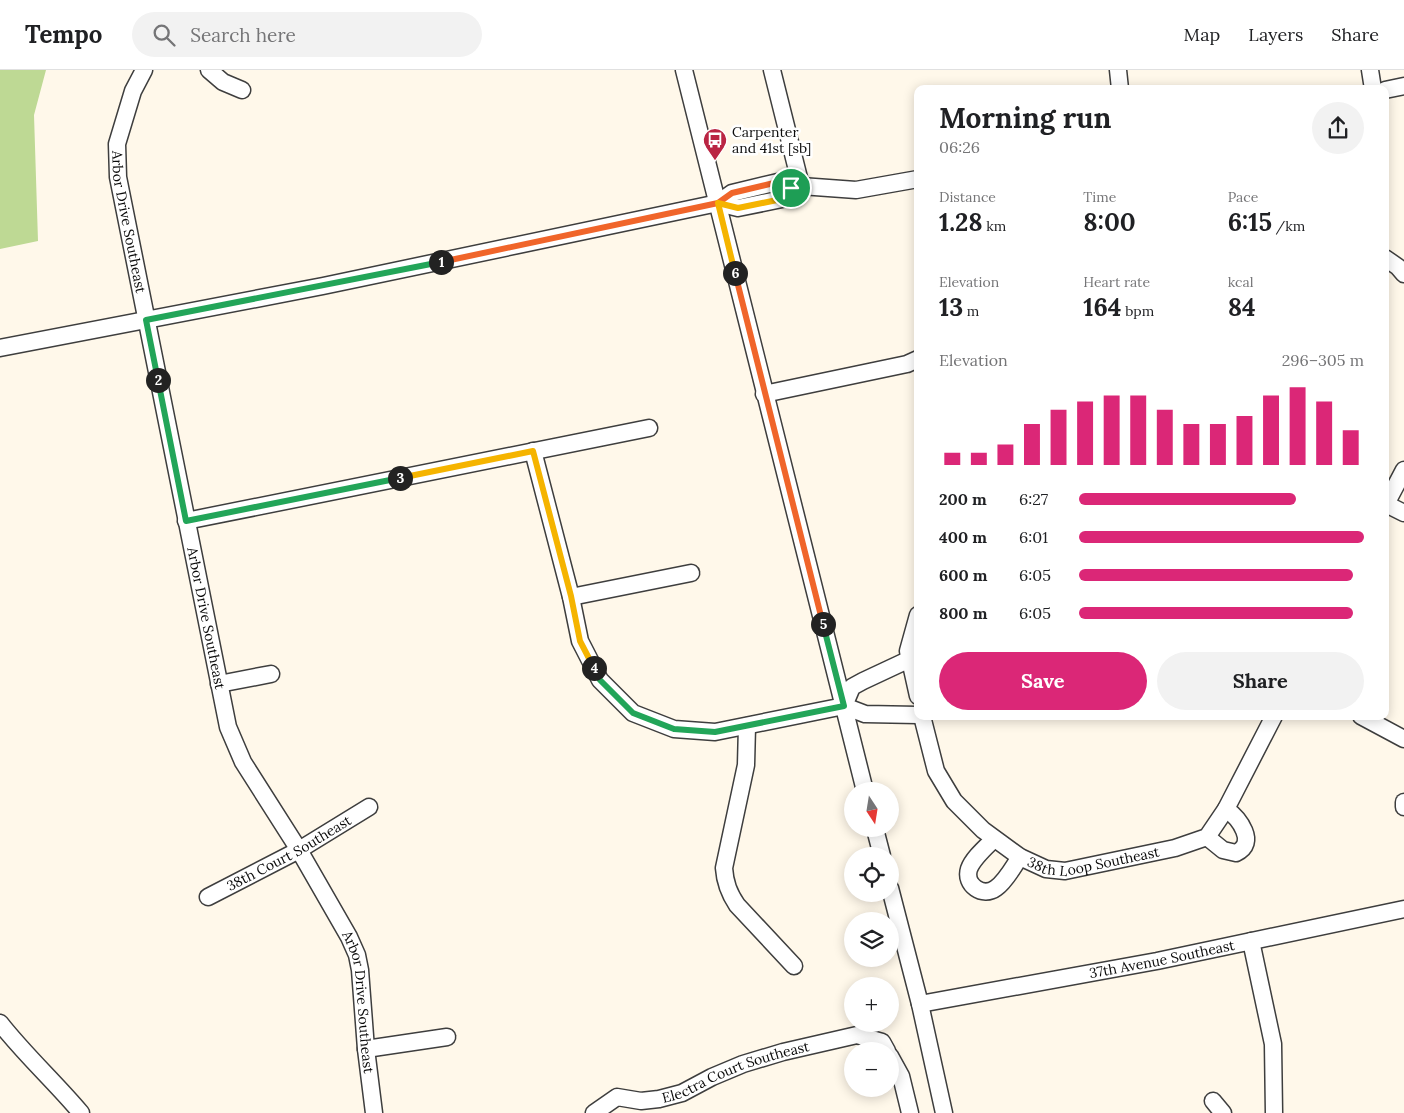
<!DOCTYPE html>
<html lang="en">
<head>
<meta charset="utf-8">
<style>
  body { margin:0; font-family:Lora,serif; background:#f2f2f2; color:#202124; height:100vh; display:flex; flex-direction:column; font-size:19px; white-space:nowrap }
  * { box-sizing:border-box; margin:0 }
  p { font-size:16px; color:#757577 }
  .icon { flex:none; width:28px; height:28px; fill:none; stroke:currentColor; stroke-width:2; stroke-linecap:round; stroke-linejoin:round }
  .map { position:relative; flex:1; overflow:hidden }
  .panel { position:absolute; left:914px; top:15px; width:475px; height:635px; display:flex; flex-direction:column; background:#fff; border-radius:10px; box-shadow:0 2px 12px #0003 }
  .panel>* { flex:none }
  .needle { width:32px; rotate:168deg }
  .buttons { position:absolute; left:844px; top:712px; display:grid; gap:10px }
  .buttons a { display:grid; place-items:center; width:55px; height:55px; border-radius:50%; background:#fff; box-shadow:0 2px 12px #0003; font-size:25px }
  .pin { position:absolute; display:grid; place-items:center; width:42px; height:42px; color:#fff; margin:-21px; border:2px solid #fff; border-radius:50%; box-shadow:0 1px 5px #0007 }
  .km { position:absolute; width:25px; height:25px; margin:-12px; border-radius:50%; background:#222; color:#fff; font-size:14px; line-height:25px; text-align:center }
  .round { display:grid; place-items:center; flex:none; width:52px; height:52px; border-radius:26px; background:#f2f2f2 }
  .headline { display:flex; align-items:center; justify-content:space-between; height:85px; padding:0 25px }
  h1 { font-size:28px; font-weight:800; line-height:38px }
  .stats { display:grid; grid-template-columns:repeat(3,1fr); gap:8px; height:85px; padding:5px 25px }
  .stats div { display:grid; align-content:center }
  .stats b { font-size:25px; font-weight:800 }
  .stats small { font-size:14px; font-weight:400 }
  .stats p { font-size:14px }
  .chart { height:140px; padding:10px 25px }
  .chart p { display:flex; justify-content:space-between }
  .chart svg { width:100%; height:90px; margin-top:5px; stroke:#db2777; stroke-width:6 }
  .button { display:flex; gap:10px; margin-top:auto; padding:10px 25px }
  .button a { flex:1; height:58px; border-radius:30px; background:#db2777; color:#fff; font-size:20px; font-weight:800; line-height:58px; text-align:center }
  .button a+a { background:#f2f2f2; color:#202124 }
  ul { padding:0 25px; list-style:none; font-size:16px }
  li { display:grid; grid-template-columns:80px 60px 1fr; align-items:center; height:38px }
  li i { height:12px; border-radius:6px; background:#db2777 }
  header { display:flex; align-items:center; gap:30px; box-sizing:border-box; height:70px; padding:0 25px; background:#fff; border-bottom:1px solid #e0e0e0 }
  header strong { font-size:24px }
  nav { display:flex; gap:28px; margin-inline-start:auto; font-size:18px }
  .search { width:350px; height:45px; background:#f2f2f2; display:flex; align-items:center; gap:12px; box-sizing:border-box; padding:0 18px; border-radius:28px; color:#757577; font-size:19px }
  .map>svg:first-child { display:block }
</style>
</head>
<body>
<header>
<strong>Tempo</strong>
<div class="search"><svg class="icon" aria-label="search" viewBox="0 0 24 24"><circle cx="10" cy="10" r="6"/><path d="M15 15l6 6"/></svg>Search here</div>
<nav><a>Map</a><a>Layers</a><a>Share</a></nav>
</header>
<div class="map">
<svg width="1404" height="1043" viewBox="0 0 1404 1043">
  <rect width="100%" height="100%" fill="#fff8ea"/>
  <!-- forest -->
  <path fill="#bed994" d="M0,0H46L34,45L38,171L0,179Z"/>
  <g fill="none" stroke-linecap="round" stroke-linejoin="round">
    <!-- minor casing -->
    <g stroke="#3e3e3e" stroke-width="19">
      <g id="minor">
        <path id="s1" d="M144,0L133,21L117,74L118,107L228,657L243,692L299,780L349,867L357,885L360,900L366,979L374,1043"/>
        <path d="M209,0L223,12L242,20"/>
        <path d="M684,0L865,721"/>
        <path d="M772,0L801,116"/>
        <path d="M1118,0L1120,19"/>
        <path d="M1370,0L1373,19"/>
        <path d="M1385,20L1404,16"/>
        <path d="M718,133L738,138L782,129L791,118"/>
        <path d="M1385,188L1398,197L1404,204"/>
        <path d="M0,278L323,216L718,133L732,123L778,112L791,118L801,116L856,120L918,109"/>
        <path d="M764,324L907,294L918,289"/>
        <path d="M533,381L571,527L580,571L600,610L633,643L674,659L715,662L844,636L865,644L918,645"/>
        <path d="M1386,434L1404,443"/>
        <path d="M1385,436L1404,400"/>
        <path d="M186,451L649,358"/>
        <path d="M571,527L691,503"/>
        <path d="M918,545L908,581L918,626"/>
        <path d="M219,614L271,604"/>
        <path d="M844,636L852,617L863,611L910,589"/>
        <path id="s2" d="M922,646L936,701L954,731L983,760L1020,787L1046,799L1065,801L1175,778L1207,767L1226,739L1274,646"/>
        <path d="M1361,646L1404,669"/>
        <path d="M747,656L746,695L724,798C725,813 729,823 737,835L794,896"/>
        <path d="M1404,732V737"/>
        <path d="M875,759L882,786"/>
        <path d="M1207,767L1223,780L1236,783C1258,773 1239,748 1226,739"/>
        <path d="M994,769C986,777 973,788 969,799C964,815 983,828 996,818C1006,811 1013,797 1020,787"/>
        <path d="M890,818L920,934L944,1043"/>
        <path id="s3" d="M208,827L299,780L369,737"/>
        <path d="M1251,871L1273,974L1274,1043"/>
        <path id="s4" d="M920,934L1157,891L1404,839"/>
        <path d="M0,953C25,985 55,1012 81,1043"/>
        <path d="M366,979L447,967"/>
        <path d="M890,986L901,1006L910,1043"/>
        <path d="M1213,1031L1223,1043"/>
        <path id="s5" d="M594,1043L617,1027L641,1031L659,1029L682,1023L712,1007L743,994L783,982L857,965L882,972L887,981"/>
      </g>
    </g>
    <!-- minor -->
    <use href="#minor" stroke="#fff" stroke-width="16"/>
  </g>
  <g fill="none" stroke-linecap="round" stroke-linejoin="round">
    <!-- split-1 casing -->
    <g stroke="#fff" stroke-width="10">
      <path id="split-1" d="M441,192L718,133L732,123L778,112L791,118"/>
    </g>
    <!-- split-2 casing -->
    <g stroke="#fff" stroke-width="10">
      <path id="split-2" d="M158,310L146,250L441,192"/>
    </g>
    <!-- split-3 casing -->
    <g stroke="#fff" stroke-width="10">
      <path id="split-3" d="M158,310L186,451L400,408"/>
    </g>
    <!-- split-4 casing -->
    <g stroke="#fff" stroke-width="10">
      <path id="split-4" d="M400,408L533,381L571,526L580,571L594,598"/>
    </g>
    <!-- split-5 casing -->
    <g stroke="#fff" stroke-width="10">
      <path id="split-5" d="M594,598L600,610L633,643L674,659L715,662L844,636L823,554"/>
    </g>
    <!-- split-6 casing -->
    <g stroke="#fff" stroke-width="10">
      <path id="split-6" d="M735,203L823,554"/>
    </g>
    <!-- split-7 casing -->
    <g stroke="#fff" stroke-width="10">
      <path id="split-7" d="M735,203L718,133L738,138L782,129L791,118"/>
    </g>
    <!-- split-1 -->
    <use href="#split-1" stroke="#f0652b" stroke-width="6"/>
    <!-- split-2 -->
    <use href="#split-2" stroke="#22a559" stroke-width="6"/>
    <!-- split-3 -->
    <use href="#split-3" stroke="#22a559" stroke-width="6"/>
    <!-- split-4 -->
    <use href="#split-4" stroke="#f5b400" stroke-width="6"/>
    <!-- split-5 -->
    <use href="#split-5" stroke="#22a559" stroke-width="6"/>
    <!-- split-6 -->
    <use href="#split-6" stroke="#f0652b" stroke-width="6"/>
    <!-- split-7 -->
    <use href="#split-7" stroke="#f5b400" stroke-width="6"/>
  </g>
  <!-- icons -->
  <defs>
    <g id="bus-pin" transform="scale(1.25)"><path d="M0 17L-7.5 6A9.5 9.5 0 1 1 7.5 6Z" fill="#ba2543" stroke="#fff"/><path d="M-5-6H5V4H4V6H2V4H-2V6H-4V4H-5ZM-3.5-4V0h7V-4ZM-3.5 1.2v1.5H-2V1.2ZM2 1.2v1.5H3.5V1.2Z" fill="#fff"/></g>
  </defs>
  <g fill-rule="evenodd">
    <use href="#bus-pin" x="715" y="70"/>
  </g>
  <g text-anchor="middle" stroke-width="5" stroke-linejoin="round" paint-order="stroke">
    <!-- poi labels -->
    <g font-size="14" fill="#0b0b0b" stroke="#fff" text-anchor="start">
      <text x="732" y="67">Carpenter<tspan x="732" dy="16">and 41st [sb]</tspan></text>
    </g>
    <!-- street labels -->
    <g font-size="14" fill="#0b0b0b" stroke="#fff">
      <text dy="5" stroke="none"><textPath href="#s1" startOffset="158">Arbor Drive Southeast</textPath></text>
      <text dy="5" stroke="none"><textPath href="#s1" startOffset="562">Arbor Drive Southeast</textPath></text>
      <text dy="5" stroke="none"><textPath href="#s3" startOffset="92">38th Court Southeast</textPath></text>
      <text dy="5" stroke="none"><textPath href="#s2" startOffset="255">38th Loop Southeast</textPath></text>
      <text dy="5" stroke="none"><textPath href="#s4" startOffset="246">37th Avenue Southeast</textPath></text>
      <text dy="5" stroke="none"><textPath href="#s1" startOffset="982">Arbor Drive Southeast</textPath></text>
      <text dy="5" stroke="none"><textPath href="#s5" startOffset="152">Electra Court Southeast</textPath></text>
    </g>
  </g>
</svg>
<div class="buttons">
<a><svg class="needle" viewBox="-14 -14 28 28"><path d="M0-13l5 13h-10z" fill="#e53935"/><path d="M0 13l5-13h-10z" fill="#757577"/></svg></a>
<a><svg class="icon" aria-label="locate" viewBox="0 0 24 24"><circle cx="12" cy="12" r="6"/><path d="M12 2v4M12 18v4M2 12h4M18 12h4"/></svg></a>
<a><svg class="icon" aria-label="layers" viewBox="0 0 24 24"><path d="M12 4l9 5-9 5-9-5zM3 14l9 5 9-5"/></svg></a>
<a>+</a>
<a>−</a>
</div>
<div class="pin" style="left:791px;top:118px;background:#1e9e55"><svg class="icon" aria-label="arrive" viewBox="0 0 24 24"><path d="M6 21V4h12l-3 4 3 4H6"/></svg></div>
<b class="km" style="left:441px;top:192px">1</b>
<b class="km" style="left:158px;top:310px">2</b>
<b class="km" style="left:400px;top:408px">3</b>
<b class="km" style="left:594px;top:598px">4</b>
<b class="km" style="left:823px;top:554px">5</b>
<b class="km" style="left:735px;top:203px">6</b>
<section class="panel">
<div class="headline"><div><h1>Morning run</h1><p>06:26</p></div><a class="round"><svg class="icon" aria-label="share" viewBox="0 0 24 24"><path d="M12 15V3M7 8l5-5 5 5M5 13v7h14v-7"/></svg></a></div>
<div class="stats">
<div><p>Distance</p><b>1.28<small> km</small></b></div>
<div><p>Time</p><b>8:00</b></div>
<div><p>Pace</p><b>6:15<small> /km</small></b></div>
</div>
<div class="stats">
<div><p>Elevation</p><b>13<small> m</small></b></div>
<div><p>Heart rate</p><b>164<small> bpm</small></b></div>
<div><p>kcal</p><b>84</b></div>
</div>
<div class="chart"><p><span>Elevation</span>296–305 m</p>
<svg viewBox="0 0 160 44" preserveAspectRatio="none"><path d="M5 44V38M15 44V38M25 44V34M35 44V24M45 44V17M55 44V13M65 44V10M75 44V10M85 44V17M95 44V24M105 44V24M115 44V20M125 44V10M135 44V6M145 44V13M155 44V27"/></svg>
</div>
<ul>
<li><b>200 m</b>6:27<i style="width:76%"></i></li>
<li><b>400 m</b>6:01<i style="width:100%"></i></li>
<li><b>600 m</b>6:05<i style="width:96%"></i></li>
<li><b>800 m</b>6:05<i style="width:96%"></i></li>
</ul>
<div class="button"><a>Save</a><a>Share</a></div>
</section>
</div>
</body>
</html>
